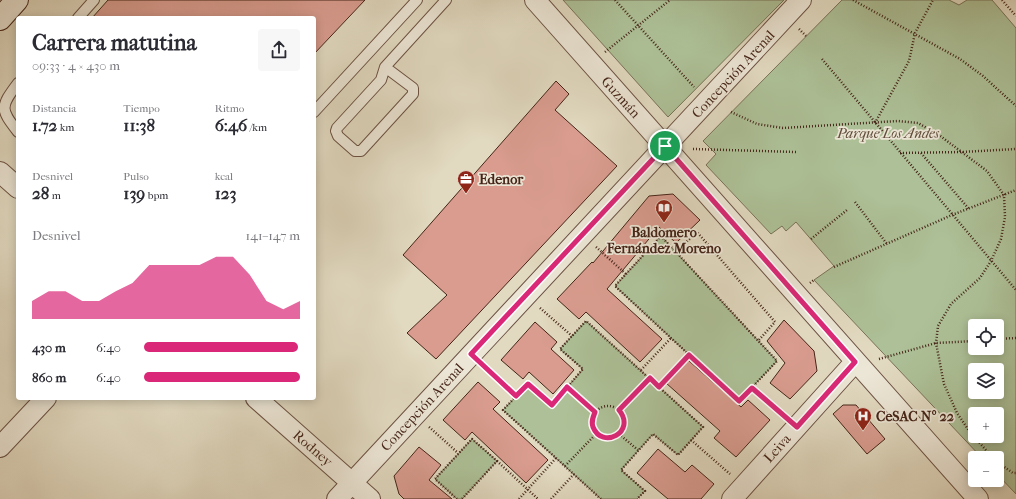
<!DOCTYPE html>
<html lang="es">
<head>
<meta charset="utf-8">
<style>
  body { margin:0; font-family:"IM FELL French Canon",serif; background:#f7f7f7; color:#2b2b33; height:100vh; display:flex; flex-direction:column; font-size:15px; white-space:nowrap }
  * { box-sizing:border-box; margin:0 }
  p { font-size:13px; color:#7c7c81 }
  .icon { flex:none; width:22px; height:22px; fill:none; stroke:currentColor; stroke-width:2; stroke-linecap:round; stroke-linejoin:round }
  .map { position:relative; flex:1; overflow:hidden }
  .details { position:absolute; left:16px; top:16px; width:300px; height:384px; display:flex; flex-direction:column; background:#fff; border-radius:4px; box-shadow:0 2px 10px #0003 }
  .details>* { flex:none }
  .tools { position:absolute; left:968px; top:319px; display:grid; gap:8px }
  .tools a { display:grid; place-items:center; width:36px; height:36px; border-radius:4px; background:#fff; box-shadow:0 2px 10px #0003; font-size:20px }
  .pin { position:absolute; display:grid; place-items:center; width:34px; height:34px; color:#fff; margin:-17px; border:2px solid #fff; border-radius:50%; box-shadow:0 1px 4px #0007 }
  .round { display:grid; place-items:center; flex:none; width:42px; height:42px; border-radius:4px; background:#f7f7f7 }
  .head { display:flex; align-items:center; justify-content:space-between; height:68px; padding:0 16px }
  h1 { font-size:22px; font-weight:800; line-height:30px }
  .stats { display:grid; grid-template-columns:repeat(3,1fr); gap:6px; height:68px; padding:4px 16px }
  .stats div { display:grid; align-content:center }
  .stats b { font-size:17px; font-weight:800 }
  .stats small { font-size:11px; font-weight:400 }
  .stats p { font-size:11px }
  .chart { height:112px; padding:8px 16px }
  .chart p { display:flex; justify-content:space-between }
  .chart svg { width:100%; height:72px; margin-top:4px; fill:#db2777; opacity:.7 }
  ul { padding:0 16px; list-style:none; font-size:13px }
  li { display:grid; grid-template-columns:64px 48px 1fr; align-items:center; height:30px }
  li i { height:10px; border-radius:5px; background:#db2777 }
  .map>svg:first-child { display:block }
</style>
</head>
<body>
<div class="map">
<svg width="1016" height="499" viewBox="0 0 1016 499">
  <rect width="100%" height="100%" fill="#e1d9c0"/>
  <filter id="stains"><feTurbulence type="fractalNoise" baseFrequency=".005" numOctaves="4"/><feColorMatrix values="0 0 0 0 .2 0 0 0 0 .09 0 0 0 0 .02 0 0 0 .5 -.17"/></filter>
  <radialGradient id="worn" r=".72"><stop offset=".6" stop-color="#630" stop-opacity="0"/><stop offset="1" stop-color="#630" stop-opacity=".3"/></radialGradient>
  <!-- green -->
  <path fill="#adc097" stroke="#797258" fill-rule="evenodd" d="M563,0H784L668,117Z
    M842,0H949L959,5L967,0H992L1016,28V494L997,474V458H982L814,280L834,266L796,222L786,231L782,226L771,234L706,165L716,154L703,141ZM975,326H997V348H975ZM975,370H997V392H975ZM975,414H997V436H975Z
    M661,236L777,361L739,401L615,286Z
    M586,321L703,427L678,455L653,434L621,470L645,491L637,499H601L503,410L528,384L552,405L583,369L560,349Z
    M472,439L497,461L462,499H457L435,479Z"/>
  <!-- building -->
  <path fill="#d99c8f" stroke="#452418" d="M108,0H365L314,54V18H92Z
    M556,81L569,94L555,110L617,166L436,359L407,333L447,295L403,255Z
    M673,194L700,220L676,243L659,227L607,289L662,339L640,362L586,312L579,319L557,299L592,262L593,263L649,196Z
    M784,320L814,351L817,371L790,399L770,383L785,363L767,341Z
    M535,322L557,342L551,349L574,370L553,394L529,372L523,379L501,360Z
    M688,360L741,407L748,400L770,420L736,457L714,438L720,431L666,383Z
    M478,382L500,402L493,409L548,460L526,483L472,432L465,440L443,420Z
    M843,405H856L885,439L867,454L833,414Z
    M419,447L441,465L429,480L452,499H404L399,494L394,476Z
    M658,449L685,472L692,465L714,484L701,499H668L637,473Z"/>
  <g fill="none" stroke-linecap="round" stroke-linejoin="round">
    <!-- lane casing -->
    <g stroke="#6c5142" stroke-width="12">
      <path id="lane" d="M78,18L94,0
        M385,67L413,88V94L361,151H355L338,136L336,131L337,128L381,80L385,67L446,0
        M18,83C0,107 0,109 18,132
        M314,112L417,0"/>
    </g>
    <!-- street casing -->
    <g stroke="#6c5142" stroke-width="22">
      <path id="street" d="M535,0L978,499
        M0,172L18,188
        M256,398L370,499
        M0,447L46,398
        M337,499L801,0
        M732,499L855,362"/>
    </g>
    <!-- secondary casing -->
    <g stroke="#452418" stroke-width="24">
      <path id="secondary" d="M0,19L17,0"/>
    </g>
    <!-- path -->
    <path stroke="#452418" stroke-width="2.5" stroke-dasharray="1 2" stroke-linecap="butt" d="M615,0L694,87
      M853,0L960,59L983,76L1016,106
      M1002,0L1016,16
      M799,29L806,36
      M605,52L670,0
      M822,59L1016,290
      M731,112L757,124L783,128L898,121L918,123L939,135L987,171L1004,195L1005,217L1001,239L991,261L980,278L951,304L938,326L936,343L944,384L957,413L970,432L993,458
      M875,123L909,61L915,33L933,0
      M693,149L796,152
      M900,153L962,152L1016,149
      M921,153L969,209
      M855,202L887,244
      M661,236L777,361L739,401L615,286Z
      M811,239L847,210
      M596,247L626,274
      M676,252L697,232L775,322L758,341
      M834,267L952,215L1016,190
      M810,283L814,280
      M540,308L572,336
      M997,339L1016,338
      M879,359L936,343L975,341
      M485,367L516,396
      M641,370L671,338
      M567,387L595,412
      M659,387L689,355
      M752,388L783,414
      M592 422a16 16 0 1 1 32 0a16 16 0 1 1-32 0Z
      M619,410L649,379
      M429,427L458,453
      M619,434L638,450
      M691,440L730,474
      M497,461L538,499
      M997,462L1013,473H1016
      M565,466L597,433
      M457,499L435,479L472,439L497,461L462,499
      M519,499L556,458
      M551,499L574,474
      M601,499L503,410L528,384L552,405L583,369L560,349L586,321L703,427L678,455L653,434L621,470L645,491L637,499"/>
    <!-- lane -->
    <use href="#lane" stroke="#ece6d6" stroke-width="10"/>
    <!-- street -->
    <use href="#street" stroke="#ece6d6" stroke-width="20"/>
    <!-- secondary -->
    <use href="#secondary" stroke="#ece6d6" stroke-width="22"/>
  </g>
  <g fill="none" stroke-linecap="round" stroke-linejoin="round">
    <!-- route casing -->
    <g stroke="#fff" stroke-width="8">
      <path id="route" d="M665,146L855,362L797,427L752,388L739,401L689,355L659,387L650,378L619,410C637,432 602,450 593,427C591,422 593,417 595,412L567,387L552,405L528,384L516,396L471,354Z"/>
    </g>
    <!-- route -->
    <use href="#route" stroke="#db2777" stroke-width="5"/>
  </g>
  <!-- icons -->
  <defs>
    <g id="office-pin" transform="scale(0.9)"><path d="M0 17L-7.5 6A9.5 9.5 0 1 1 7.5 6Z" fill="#8f2418" stroke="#ece6d6"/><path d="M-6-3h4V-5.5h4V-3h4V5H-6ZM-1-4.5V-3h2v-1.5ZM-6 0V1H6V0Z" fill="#fff"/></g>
    <g id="library-pin" transform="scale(0.9)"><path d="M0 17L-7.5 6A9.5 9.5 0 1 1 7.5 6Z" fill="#8f2418" stroke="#ece6d6"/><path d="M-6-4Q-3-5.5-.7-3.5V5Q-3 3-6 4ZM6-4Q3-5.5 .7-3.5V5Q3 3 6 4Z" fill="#fff"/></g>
    <g id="hospital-pin" transform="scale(0.9)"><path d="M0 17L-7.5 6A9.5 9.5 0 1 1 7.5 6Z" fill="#8f2418" stroke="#ece6d6"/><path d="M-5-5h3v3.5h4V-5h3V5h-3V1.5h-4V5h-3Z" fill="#fff"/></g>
  </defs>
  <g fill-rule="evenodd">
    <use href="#office-pin" x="466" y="179"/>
    <use href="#library-pin" x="664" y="208"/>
    <use href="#hospital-pin" x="863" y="416"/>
  </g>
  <g text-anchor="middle" stroke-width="3.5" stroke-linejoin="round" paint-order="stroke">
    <!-- street labels -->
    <g font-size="14" fill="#452418" stroke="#ece6d6">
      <text transform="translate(733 74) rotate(-47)" y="5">Concepción Arenal</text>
      <text transform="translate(621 97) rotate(48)" y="5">Guzmán</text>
      <text transform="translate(422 407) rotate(-47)" y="5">Concepción Arenal</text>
      <text transform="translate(313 448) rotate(41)" y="5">Rodney</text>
      <text transform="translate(777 448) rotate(-48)" y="5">Leiva</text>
    </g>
    <!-- park labels -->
    <g font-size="14" font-style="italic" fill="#5f4b38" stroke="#ece6d6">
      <text x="888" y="138">Parque Los Andes</text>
    </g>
    <!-- poi labels -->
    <g font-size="14" font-weight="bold" fill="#452418" stroke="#ece6d6" text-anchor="start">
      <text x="479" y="184">Edenor</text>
      <text x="664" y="237" text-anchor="middle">Baldomero<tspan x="664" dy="16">Fernández Moreno</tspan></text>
      <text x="876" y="421">CeSAC Nº 22</text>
    </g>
  </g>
  <rect width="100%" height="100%" filter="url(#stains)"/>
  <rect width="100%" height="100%" fill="url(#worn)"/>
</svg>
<div class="tools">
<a><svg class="icon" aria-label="locate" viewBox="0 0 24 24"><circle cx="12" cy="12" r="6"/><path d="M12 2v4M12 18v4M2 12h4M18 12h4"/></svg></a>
<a><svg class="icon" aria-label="layers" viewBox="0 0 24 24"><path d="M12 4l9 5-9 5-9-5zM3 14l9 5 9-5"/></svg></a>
<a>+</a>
<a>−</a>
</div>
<div class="pin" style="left:665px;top:146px;background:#1e9e55"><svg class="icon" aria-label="arrive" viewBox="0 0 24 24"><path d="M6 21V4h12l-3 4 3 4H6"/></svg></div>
<section class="details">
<div class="head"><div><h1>Carrera matutina</h1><p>09:33 · 4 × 430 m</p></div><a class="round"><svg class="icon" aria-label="share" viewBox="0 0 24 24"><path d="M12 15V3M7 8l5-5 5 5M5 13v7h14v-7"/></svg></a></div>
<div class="stats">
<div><p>Distancia</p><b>1.72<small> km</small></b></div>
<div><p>Tiempo</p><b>11:38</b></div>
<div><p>Ritmo</p><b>6:46<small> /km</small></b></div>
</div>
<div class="stats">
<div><p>Desnivel</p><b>28<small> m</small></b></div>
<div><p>Pulso</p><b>139<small> bpm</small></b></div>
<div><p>kcal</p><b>123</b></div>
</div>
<div class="chart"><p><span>Desnivel</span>141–147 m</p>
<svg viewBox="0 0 160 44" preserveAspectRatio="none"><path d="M0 44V33L10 27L20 27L30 33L40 33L50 27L60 22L70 11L80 11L90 11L100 11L110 6L120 6L130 17L140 33L150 38L160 33V44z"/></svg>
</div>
<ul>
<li><b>430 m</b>6:40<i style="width:99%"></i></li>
<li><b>860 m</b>6:40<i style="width:100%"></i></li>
</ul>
</section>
</div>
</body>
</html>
